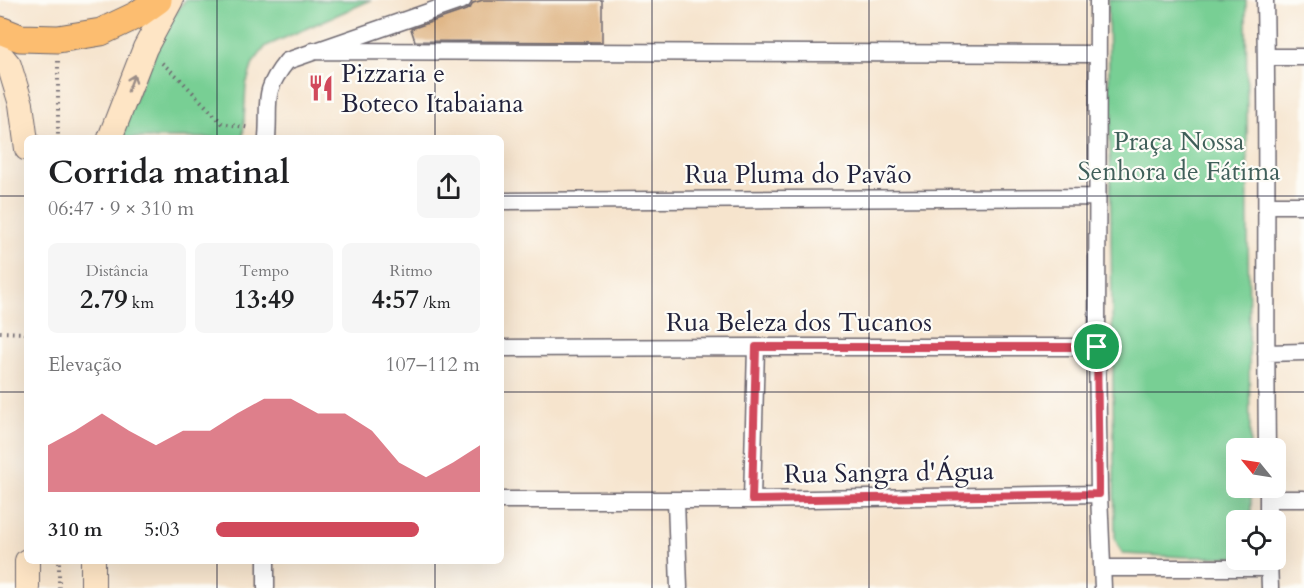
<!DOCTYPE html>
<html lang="pt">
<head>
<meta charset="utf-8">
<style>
  body { margin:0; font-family:Cardo,serif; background:#f6f6f6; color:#202124; height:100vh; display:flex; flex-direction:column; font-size:22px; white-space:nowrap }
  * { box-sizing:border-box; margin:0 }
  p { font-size:20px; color:#757577 }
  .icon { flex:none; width:33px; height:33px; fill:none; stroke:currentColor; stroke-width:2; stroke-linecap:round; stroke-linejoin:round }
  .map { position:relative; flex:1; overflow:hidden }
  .panel { position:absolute; left:24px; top:135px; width:480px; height:429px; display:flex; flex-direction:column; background:#fff; border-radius:9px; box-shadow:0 6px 24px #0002 }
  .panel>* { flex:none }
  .needle { width:39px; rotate:300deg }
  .tools { position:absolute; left:1226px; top:438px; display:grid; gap:12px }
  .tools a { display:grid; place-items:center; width:60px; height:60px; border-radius:9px; background:#fff; box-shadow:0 6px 24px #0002; font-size:30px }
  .pin { position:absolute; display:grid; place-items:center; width:51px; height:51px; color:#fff; margin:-26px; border:3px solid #fff; border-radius:50%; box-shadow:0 2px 6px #0007 }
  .round { display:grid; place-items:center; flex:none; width:63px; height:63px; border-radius:9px; background:#f6f6f6 }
  .headline { display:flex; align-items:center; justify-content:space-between; height:102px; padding:0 24px }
  h1 { font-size:33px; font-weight:700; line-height:45px }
  .stats { display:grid; grid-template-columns:repeat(3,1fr); gap:9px; height:102px; padding:6px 24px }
  .stats div { display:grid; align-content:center; border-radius:9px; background:#f6f6f6; text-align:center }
  .stats b { font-size:26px; font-weight:700 }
  .stats small { font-size:16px; font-weight:400 }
  .stats p { font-size:16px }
  .chart { height:168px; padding:12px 24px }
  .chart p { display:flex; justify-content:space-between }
  .chart svg { width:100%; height:108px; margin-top:6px; fill:#d1495b; opacity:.7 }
  ul { padding:0 24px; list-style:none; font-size:20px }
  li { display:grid; grid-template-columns:96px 72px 1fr; align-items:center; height:45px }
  li i { height:15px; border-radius:8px; background:#d1495b }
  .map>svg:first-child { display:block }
</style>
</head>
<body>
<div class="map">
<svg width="1304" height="588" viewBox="0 0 1304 588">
  <rect width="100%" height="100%" fill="#fdfcf7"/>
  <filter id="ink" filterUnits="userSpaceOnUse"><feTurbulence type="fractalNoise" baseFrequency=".0167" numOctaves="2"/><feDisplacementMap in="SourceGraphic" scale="12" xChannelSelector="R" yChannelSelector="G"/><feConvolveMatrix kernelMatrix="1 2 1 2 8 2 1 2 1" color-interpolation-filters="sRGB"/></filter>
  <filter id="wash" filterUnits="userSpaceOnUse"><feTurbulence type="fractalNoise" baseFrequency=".008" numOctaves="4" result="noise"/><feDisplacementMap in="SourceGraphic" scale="24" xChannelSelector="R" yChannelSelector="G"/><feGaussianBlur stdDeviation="1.35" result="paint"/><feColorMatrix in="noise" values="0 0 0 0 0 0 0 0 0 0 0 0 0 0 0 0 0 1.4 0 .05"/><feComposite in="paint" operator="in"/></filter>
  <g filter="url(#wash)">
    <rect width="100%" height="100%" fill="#f6e4cd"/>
    <!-- green -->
    <path fill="#78cf94" stroke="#4d7868" stroke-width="1.5" d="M185,0H371L266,46L253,63L246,85L243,138H117L169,22Z
      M1108,0H1246L1250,448H1236V488H1251V520H1236V557H1187L1123,554L1115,539Z"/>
    <g id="blocks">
      <!-- building -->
      <path fill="#e0b788" d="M483,0H602V42L415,41L411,29L466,10L471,7L473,3Z"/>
    </g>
  </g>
  <g filter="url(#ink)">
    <use href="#blocks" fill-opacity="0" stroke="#6c666e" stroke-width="1.5"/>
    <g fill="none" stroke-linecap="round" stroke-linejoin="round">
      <!-- street casing -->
      <g stroke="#6c666e" stroke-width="19">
        <path id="street" d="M1098,0L1097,347L1099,494L1103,588
          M1265,0C1268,150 1265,299 1267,448
          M313,51L1097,54
          M1266,57H1304
          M267,138C270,101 261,93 287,61L463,0
          M501,201L1096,197
          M1267,205H1304
          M501,348L756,347H1097
          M1266,353L1304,352
          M1268,488V520
          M1268,499H1304
          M501,500H752L1099,494
          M752,500L756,347
          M676,501L679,588
          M1269,560L1270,588
          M266,561V588
          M1103,568H1270"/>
      </g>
      <!-- secondary casing -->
      <g stroke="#6c666e" stroke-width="26">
        <path id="secondary" d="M0,54L9,65L21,104L27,149
          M110,138L145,48L171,0
          M27,588V561
          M93,588V561"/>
      </g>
      <!-- primary casing -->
      <g stroke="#6c666e" stroke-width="29">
        <path id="primary" d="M0,30L20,38L58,39L101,32L137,15L158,0"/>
      </g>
      <!-- path -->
      <path stroke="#6c666e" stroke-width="4" stroke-dasharray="1.5 4.5" stroke-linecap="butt" d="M58,61V138
        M162,63L178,77L222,123L250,128
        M0,332L27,333
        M59,588V561"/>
      <!-- street -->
      <use href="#street" stroke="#fff" stroke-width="16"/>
      <!-- secondary -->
      <use href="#secondary" stroke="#fee5c5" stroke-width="24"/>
      <!-- primary -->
      <use href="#primary" stroke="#fcbd6f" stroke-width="27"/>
    </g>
    <!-- one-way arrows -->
    <defs><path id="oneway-shaft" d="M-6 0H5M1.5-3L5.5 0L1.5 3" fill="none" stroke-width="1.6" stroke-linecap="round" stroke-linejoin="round" transform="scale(1.5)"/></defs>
    <use stroke="#9b8d87" href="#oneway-shaft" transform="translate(131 83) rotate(-69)"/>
  </g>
  <g fill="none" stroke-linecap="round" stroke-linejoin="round" filter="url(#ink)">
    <!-- route casing -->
    <g stroke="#fff" stroke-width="12">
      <path id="route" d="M756,347H1097L1099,494L752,500Z"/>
    </g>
    <!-- route -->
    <use href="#route" stroke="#d1495b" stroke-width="8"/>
  </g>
  <!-- grid -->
  <path fill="none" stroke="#22223b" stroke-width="1.5" stroke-opacity="0.55" d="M217,0V138M435,0V138M652,0V588M869,0V588M1087,0V588M0,196H27M501,196H1304M0,392H27M501,392H1304M217,561V588M435,561V588"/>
  <!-- icons -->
  <defs>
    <g id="restaurant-bare" transform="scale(2.07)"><path d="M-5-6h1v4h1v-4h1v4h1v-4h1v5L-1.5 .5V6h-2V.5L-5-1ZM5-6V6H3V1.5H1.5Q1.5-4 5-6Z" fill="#d1495b" stroke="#fdfcf7" stroke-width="2.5" paint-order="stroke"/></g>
  </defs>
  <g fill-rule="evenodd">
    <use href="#restaurant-bare" x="321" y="88"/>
  </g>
  <g text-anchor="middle" stroke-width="4.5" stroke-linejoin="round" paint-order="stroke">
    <!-- poi labels -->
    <g font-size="26" fill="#22223b" stroke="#fdfcf7" text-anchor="start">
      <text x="341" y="82">Pizzaria e<tspan x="341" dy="30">Boteco Itabaiana</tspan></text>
    </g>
    <!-- park labels -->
    <g font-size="26" fill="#405f5a" stroke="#fdfcf7">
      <text x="1179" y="150">Praça Nossa<tspan x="1179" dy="30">Senhora de Fátima</tspan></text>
    </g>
    <!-- street labels -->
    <g font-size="26" fill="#22223b" stroke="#fdfcf7">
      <text x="798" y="183">Rua Pluma do Pavão</text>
      <text x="799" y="331">Rua Beleza dos Tucanos</text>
      <text transform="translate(889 472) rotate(-1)" y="9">Rua Sangra d'Água</text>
    </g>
  </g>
</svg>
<div class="tools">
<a><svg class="needle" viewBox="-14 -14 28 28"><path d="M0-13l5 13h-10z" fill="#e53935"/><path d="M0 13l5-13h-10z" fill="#757577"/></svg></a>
<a><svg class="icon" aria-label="locate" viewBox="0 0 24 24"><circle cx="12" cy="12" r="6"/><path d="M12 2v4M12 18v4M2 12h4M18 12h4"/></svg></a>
</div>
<div class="pin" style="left:1097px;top:347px;background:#1e9e55"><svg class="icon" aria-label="arrive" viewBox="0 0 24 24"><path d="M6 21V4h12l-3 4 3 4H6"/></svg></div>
<section class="panel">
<div class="headline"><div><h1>Corrida matinal</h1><p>06:47 · 9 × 310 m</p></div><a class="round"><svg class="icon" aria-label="share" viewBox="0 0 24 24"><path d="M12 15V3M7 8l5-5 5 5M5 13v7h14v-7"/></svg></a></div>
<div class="stats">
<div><p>Distância</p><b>2.79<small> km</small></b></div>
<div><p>Tempo</p><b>13:49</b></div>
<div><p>Ritmo</p><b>4:57<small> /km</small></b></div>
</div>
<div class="chart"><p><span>Elevação</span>107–112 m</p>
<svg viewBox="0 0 160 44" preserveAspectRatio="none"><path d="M0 44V25L10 19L20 12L30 19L40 25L50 19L60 19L70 12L80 6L90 6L100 12L110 12L120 19L130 32L140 38L150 32L160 25V44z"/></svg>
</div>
<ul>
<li><b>310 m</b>5:03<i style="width:77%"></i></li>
</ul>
</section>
</div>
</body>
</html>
